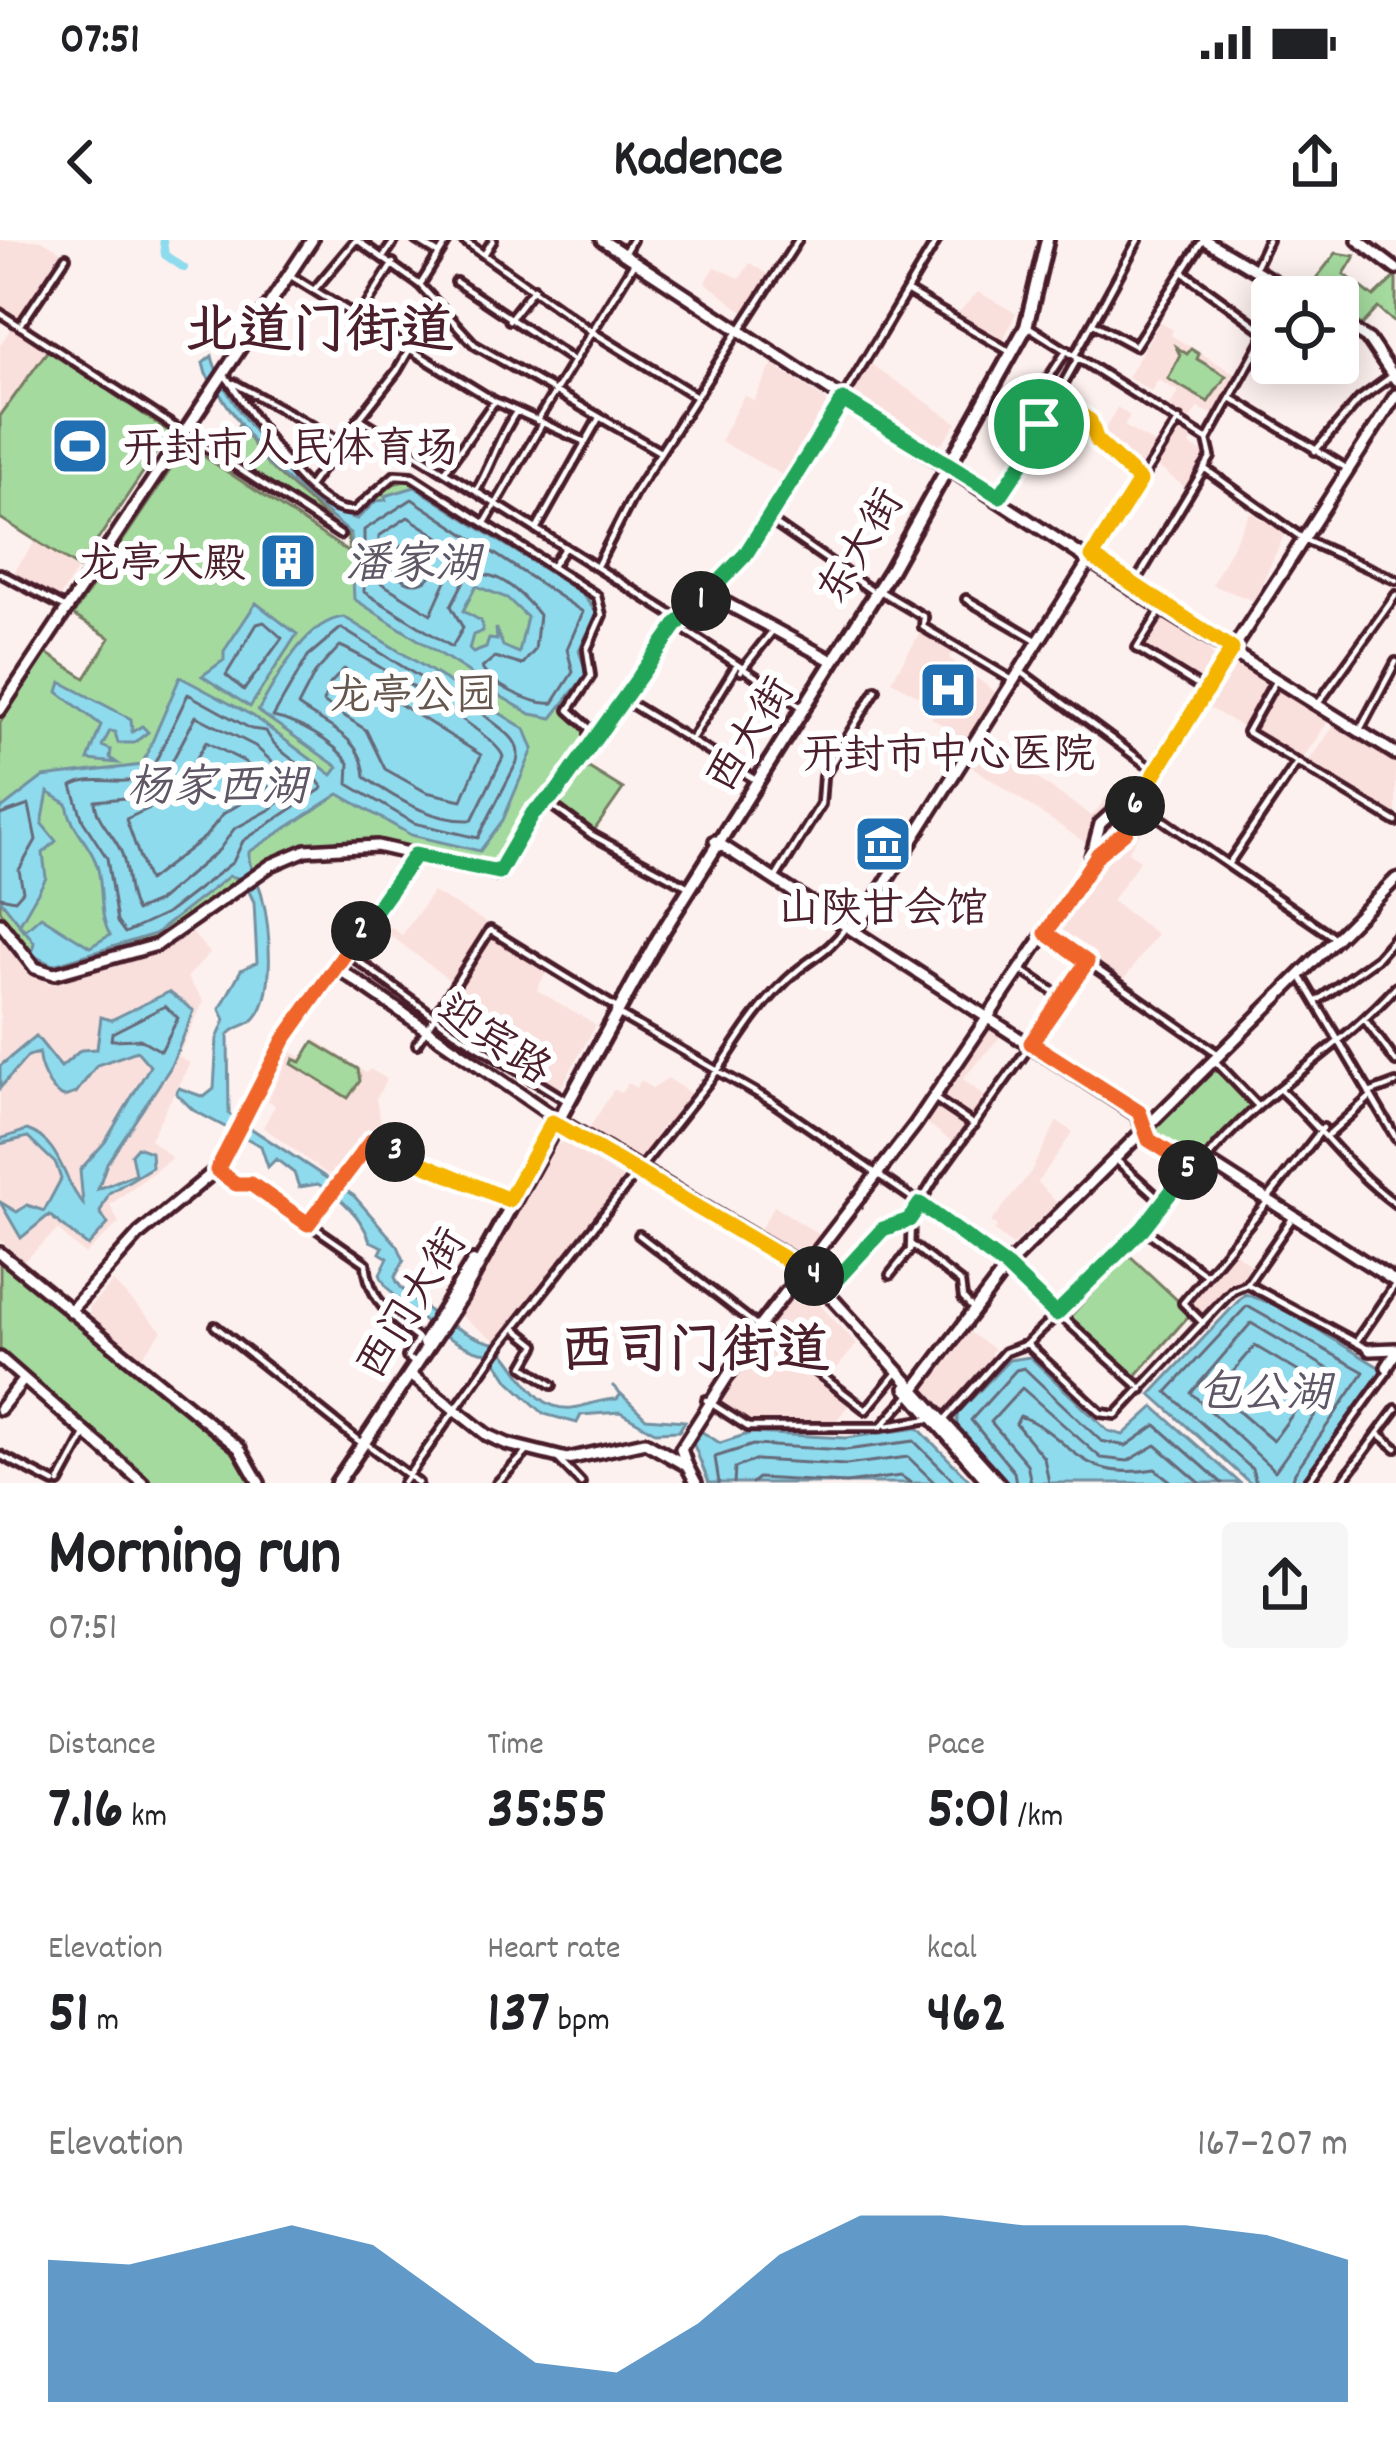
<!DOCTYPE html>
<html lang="en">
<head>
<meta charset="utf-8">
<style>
  body { margin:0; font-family:Dekko,"LXGW WenKai TC",sans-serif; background:#f6f6f6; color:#202124; height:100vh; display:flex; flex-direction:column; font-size:45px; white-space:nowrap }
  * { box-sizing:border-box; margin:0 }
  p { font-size:39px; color:#757577 }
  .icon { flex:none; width:66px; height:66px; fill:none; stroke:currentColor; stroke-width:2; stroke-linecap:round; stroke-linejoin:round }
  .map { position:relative; height:1243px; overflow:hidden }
  .drawer { display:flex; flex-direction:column; background:#fff; flex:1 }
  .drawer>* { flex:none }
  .controls { position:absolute; left:1251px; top:36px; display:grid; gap:24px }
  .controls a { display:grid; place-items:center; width:108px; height:108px; border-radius:12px; background:#fff; box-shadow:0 6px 30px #0003; font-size:60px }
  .pin { position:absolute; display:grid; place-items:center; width:102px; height:102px; color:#fff; margin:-51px; border:6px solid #fff; border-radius:50%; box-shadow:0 3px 12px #0007 }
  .km { position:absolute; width:60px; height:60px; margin:-30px; border-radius:50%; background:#222; color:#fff; font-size:33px; line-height:60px; text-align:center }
  .round { display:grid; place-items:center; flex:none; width:126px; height:126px; border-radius:12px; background:#f6f6f6 }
  .overview { display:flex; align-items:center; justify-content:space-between; height:204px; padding:0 48px }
  h1 { font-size:66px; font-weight:800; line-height:90px }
  .metrics { display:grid; grid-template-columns:repeat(3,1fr); gap:18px; height:204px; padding:12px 48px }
  .metrics div { display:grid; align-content:center }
  .metrics b { font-size:60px; font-weight:800 }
  .metrics small { font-size:33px; font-weight:400 }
  .metrics p { font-size:33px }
  .chart { height:336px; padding:24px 48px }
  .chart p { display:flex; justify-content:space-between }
  .chart svg { width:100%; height:216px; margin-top:12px; fill:#1f6fb2; opacity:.7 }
  .status { display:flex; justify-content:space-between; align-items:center; height:84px; padding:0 60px; background:#fff; direction:ltr }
  .status svg { height:33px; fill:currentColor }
  header { display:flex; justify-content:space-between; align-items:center; height:156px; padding:0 48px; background:#fff; font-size:54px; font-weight:800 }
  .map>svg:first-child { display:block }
</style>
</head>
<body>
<div class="status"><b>07:51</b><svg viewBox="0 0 49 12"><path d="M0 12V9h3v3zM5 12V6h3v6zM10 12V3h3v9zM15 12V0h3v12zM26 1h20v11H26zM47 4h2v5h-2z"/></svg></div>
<header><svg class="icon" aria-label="back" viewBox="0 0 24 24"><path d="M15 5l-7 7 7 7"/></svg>Kadence<svg class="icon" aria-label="share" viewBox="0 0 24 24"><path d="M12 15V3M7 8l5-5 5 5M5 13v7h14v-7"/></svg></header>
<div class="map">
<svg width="1396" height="1243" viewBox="0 0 1396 1243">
  <rect width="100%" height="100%" fill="#fdf1ef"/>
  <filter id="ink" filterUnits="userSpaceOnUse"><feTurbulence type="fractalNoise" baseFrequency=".00833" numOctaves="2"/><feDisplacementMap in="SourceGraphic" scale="24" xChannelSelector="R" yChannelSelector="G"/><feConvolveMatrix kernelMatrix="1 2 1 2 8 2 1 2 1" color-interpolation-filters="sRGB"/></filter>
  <g filter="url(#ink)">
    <!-- built -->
    <path fill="#fae0dc" d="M0,0H42L66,14L20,82L0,67Z
      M750,23L772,37L747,75L705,42L715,27L740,38Z
      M978,52L1016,73L1001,105L952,79Z
      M1160,82L1173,90L1171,95L1236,134L1215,175L1197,168L1188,183L1168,170L1178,151L1158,140L1151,151L1127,137Z
      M12,87L48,110L0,176V105Z
      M870,123L957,183L943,202L934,205L851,154Z
      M772,125L824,158L832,172L790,239L720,201L744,155L754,160Z
      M1117,167L1130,176L1124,186L1157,205L1141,232L1098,202Z
      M1180,181L1197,194L1190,205L1209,217L1190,251L1153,223Z
      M1250,272L1262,280L1266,275L1286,291L1254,361L1212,345Z
      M35,301L79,328L59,358L14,332Z
      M1160,378L1210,410L1215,423L1201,446L1142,408Z
      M923,388L955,407L949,418L1001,456L969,502L931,478L937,466L891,441Z
      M1242,425L1330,479L1301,521L1206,466L1229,428Z
      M1336,483L1396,520V580L1305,526Z
      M979,499L1092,576L1107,557L1151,576L1128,612L1140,620L1112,661L1157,694L1121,744L1051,693L1102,614L965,522Z
      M433,652L489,684L487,689L548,729L537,750L596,785L558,853L440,777L457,746L374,683L377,678L402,695Z
      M190,690L210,713L187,738L204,761L178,816L190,823L150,899L172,918L110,965L119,983L85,1015L58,990L24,1021L0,1000V697L48,744L148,716Z
      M990,789L1001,796L963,839L991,861L957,905L925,882Z
      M315,799L366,833L370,829L387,839L376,859L381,882L356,917L350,914L340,931L327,934L263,887L275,865L268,860L291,812L303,818Z
      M668,838L693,855L668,886L663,884L643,921L588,890L614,849L621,853L628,843L636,848L641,840L652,848Z
      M1057,881L1073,892L1038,942L1057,963L1013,1005L994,991L997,986L991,982L1030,933Z
      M566,901L626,939L587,997L497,1102L457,1073L556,905Z
      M774,966L820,995L804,1015L759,991Z
      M1231,1009L1255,1029L1200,1081L1183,1066Z
      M113,1042L162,1091L141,1118L89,1076L90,1066Z
      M802,1046L857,1104L829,1138L766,1089Z
      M966,1090L994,1109L990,1114L996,1120L947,1173L921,1148Z
      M763,1092L852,1161L835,1182L747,1184L719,1166L717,1161Z"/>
    <!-- green -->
    <path fill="#a4da9e" stroke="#777c64" stroke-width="3" d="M1336,13L1355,16L1344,34L1374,57L1396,36V84L1378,68L1362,85L1338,70V57L1306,51Z
      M1176,107L1187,114L1191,109L1199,114L1197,119L1226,136L1208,162L1168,139L1180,115Z
      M48,110L170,192L79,328L0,278V176Z
      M239,184L268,225L335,285L223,212Z
      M187,205L350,313L347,292C360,270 381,241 409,241L592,357L600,378L584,407L589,434L566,471L589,498L497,629L380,603L308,607L149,703L52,731L17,704L0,669V483L46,413L85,438L110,398L73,375Z
      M589,528L623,549L593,592L557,566L578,532Z
      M313,802L358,829L360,841L348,858L292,824L294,819L301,822Z
      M1215,826L1252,863L1204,917L1195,910L1188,918L1153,891Z
      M1127,1013L1191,1073L1134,1138L1068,1079Z
      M0,1022L239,1214L252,1243H151L0,1112Z"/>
    <!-- water -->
    <path fill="#8fdbee" stroke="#7390a0" stroke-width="3" fill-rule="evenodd" d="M212,116C222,162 309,269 357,279L376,261L386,260L385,256L415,247L581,353L597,373L579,411L587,433L552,478L531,474L495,453L487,459L490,467L525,489L533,509L503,580L480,611L411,595L339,554L249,612C248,631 258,638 262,655C269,683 278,760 252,781C243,787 236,786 228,795L229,874L354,956L398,1006L404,1020L395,1037C401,1059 474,1102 495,1103C520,1124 532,1172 572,1168C588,1166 600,1159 617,1159L621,1154L612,1145L646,1178L685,1181L679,1191L655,1192L620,1172L581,1175L577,1183L544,1174L509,1141L490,1112C470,1119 386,1060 380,1034L388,1018L380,1013L383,1007L370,1001C362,977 341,957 318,944L299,947L294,933L276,919L268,927L261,906L193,870L176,853L179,848L204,857L214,849L217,799L225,780L220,769L241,730L257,722L254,662L243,639L229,636L155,694L53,725L32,715L34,702L0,659V570L43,537L142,525L180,437L253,476L332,535L338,527L258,471C276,440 305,381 344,377L462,450L472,446L473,436L467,431L354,359L351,294L268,224L206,134L203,123ZM476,346L507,358L527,377L519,413L503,406L496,388L497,400L489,399L486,408L473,413L469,409L473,395L483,391L481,381L463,371ZM48,552L67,564C70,587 85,598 94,618C105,640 97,672 110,695L90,707L41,676L24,691L19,685L46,638L43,613L56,601L42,584Z
      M256,363L297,394L250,467L202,436L224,420V411Z
      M61,442L131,479L132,492L142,486L148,492L134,503H118L115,492L110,491L102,506L111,510L110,518L117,523L88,520L101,485L58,452Z
      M169,752L194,771L170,828L107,923L98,949L135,934L131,914L137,907L151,912L152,927L109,953L100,972L108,984L88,1006L49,975L21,998L0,962L17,972L27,965L44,971L61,939L56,924L28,897L0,904V899L27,890C62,902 62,941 83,964L80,930L105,902L150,826L137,811L97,825L76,853L64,857C48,852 38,823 39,813L28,816L0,848V826L36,796L61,827L81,810L97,809L101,777L111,780Z
      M1245,1054L1279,1066L1382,1129L1301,1243H1250L1151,1154Z
      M1030,1117L1108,1191L1123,1195L1154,1167L1240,1243H1008L957,1185V1174L1009,1120Z
      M918,1188L972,1243H709L692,1200L699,1190L720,1203L751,1193L846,1198Z"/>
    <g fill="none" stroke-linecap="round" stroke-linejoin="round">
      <!-- shore -->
      <path stroke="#666a79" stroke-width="3" d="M412,259L583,372L567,409L573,432L553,463C534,466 488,443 482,428L495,417L522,425L535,410L539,375C523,355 493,323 465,339L451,366L463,388L452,407L364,352V290Z
        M408,277L467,315L449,334L431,374L378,341L379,296Z
        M394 322a21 21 0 1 1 42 0a21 21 0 1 1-42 0Z
        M264,382L282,398L244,450L226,435L257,384Z
        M341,388L456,460L474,462C485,485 525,492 517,522L478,598L414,583L348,544L349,523C333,501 298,482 273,477L308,416Z
        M340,406C367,417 499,496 503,517L472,580C435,582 395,559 365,537C363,497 327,487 298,466L315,433Z
        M344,429L481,515L462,560L426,552L385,529L366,490L323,462L330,444Z
        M188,454L251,489L266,491C277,516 309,525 323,548L243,601L233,622L166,674L125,693L117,682L107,618L83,581L72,546C95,533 124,549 149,535Z
        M196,476L255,506L298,546L271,569L234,589L219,610L157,662L136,671C126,653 129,634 122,614C115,594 96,582 95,561L135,557L159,546Z
        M206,502L245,522L268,547L223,574L205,597L148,641L126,579L174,557Z
        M0,575L29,565L36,600L19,630L23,651L15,660L0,657
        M165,766L178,778L161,811L140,799L111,800L112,793Z
        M1251,1083L1342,1137L1275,1231L1191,1153Z
        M1255,1106L1316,1142L1273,1201L1216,1152Z
        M719,1243L715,1217L753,1205L846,1210L914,1201L956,1243
        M734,1243L735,1228L755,1220L846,1225L908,1217L935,1243
        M752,1243L758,1238L846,1243L901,1236L911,1243
        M1016,1243L1014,1232L971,1180L1016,1130L1024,1128L1101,1201L1126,1206L1156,1185L1222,1243
        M1031,1243L1027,1224L991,1182L1022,1148L1101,1218L1128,1221L1156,1205L1200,1243
        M1049,1243L1044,1218L1016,1184L1020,1176C1073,1196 1075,1243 1155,1229L1173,1243
        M1256,1243L1252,1229L1167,1152L1247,1066L1364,1132L1295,1232L1292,1243"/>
      <!-- river -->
      <path stroke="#8fdbee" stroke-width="8" d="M163,0L165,15L184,28"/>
      <!-- street casing -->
      <g stroke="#4a1f2b" stroke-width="14">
        <path id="street" d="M357,0L420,45L475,105L660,212
          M416,0L439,14
          M463,0L591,91L694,155
          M626,10L632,0
          M485,13L493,0
          M384,16L395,0
          M1254,29L1268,0
          M1183,32L1265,92
          M291,36L494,161L583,201
          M456,42L571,119
          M420,45L448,0
          M314,50L356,0
          M908,52L1007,110
          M0,73L340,295
          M359,77L393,23
          M509,80L534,48
          M1094,84L1135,106L1203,0
          M1026,85L1207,200
          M20,86L66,17
          M740,90L798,0
          M1075,115L1138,0
          M226,137C249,166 309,278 355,270L395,235L411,236L597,356L602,375L587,409L591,436L569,470L589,488V503
          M234,143L341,202L310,245
          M844,156L937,0
          M1055,157L1090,181L1097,201L1140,241
          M1231,158L1346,228
          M359,178L679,379
          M537,181L634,23
          M1039,184L1025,174L1067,110
          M1207,200L1272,82
          M341,202L397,131L436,64
          M1315,211L1359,160L1392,136
          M1204,228L1302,298
          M445,231L494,162
          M476,251C492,224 498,198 516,172
          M1000,256L1078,118
          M768,279L872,351
          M485,283L542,184
          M537,288L599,178
          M1305,300L1396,340
          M1092,317L1179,180
          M598,324L634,254L737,93
          M552,326L565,307
          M0,333L64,367
          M1134,345L1211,217L1207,200
          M880,351L924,377L923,387L1014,441
          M966,359L1038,401
          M1162,369L1137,408L1205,450
          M677,385L799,465
          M741,431L774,389
          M1020,431L1152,529
          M1276,440L1247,492L1396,582
          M623,459L754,539
          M1320,461L1396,355
          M1362,486L1396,422
          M691,500L735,428
          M546,561L592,595L685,645
          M1137,562L1335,698
          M1229,623L1296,524
          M776,637L821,564L823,537L876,450
          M1047,694L1217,813
          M346,712L454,791L564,859
          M1020,729L1060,756
          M1301,737L1396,898
          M1317,761L1377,718L1396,696
          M616,773L774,863L964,994L1007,1027L1142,1149
          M1365,780L1396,822
          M1031,803L1085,724
          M417,804L490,690L615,767
          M1216,822L1256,864
          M1279,849C1322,888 1348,929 1396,964
          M1369,853L1396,843
          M934,858L974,885
          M1329,894L1369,858
          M1114,918L1163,962
          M1205,921C1260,852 1338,812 1396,747
          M216,930L236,944L253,945L366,1023C368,1057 391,1079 418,1099L407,1117L413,1122
          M1269,957L1323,888
          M308,984L371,901L509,960
          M1143,988L1206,1035
          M639,995L756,1085
          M912,1005L961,1043L963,1058L974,1070
          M890,1035L910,1010L911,978L935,938L1030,806
          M1247,1044L1368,1109
          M827,1050L883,989L911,978
          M1203,1083L1183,1063L1268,961
          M215,1086L360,1202
          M759,1087L866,1170L895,1135
          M516,1089L536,1105L524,1126L552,1145
          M1356,1102L1396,1043
          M1027,1104C1058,1072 1184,961 1189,925
          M706,1160L748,1187H881L910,1155
          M946,1178L1005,1112L1027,1104L1101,1173L1116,1175L1233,1050L1247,1044L1293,977
          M887,1186L929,1179
          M1378,1193L1396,1208
          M364,1202L418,1243
          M0,1215L54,1243
          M557,1218L581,1243
          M59,1243L85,1195
          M403,1243L503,1102L721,826C744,790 765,758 798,730C817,715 832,708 846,687
          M497,1243L526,1213
          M1307,1243L1388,1131
          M1341,1243L1396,1169"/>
      </g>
      <!-- secondary casing -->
      <g stroke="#4a1f2b" stroke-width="18">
        <path id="secondary" d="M602,0L1163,369L1396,514
          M1205,0L1300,57
          M1358,0L1396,29
          M1338,80L1369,100L1396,140
          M709,354L827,418
          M0,470L312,0
          M715,601L1136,874L1148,898L1184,923L1215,926L1396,1042
          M1091,617L1100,584L1137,550
          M0,683L35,728L54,734L157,705L271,625L306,610L377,606L498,634L533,573L560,548L678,384L745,315L843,159
          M856,689L1090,320
          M336,727L558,880L803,1026L999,1243
          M0,1013L239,1208L259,1243
          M70,1071L139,994L216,930L284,800L415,615
          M1370,1110L1396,1109
          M0,1118L143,1243
          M1387,1127L1396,1113
          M411,1135L487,1195L507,1204L567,1219L645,1202L687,1226L696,1243
          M906,1148L989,1243
          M911,1154L1010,1023L1396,639
          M0,1169L24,1139
          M687,1226L681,1209L759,1087L915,885L1098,614L1126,591L1138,557L1396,155"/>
      </g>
      <!-- primary casing -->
      <g stroke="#4a1f2b" stroke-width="20">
        <path id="primary" d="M424,1103L473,1022
          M337,1243L461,1057L658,699L890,331L1026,87L1047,0"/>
      </g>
      <!-- street -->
      <use href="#street" stroke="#fff" stroke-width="4.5"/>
      <!-- secondary -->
      <use href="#secondary" stroke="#fff" stroke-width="9"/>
      <!-- primary -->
      <use href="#primary" stroke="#fff" stroke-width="10"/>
    </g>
  </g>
  <g fill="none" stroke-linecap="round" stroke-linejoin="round" filter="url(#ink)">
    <!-- split-1 casing -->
    <g stroke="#fff" stroke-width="24">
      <path id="split-1" d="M701,361L745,315L843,160L1000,256L1026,217L1039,184"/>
    </g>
    <!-- split-2 casing -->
    <g stroke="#fff" stroke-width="24">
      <path id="split-2" d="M361,691L415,615L499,632L533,573L557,552L677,384L701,361"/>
    </g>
    <!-- split-3 casing -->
    <g stroke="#fff" stroke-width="24">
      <path id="split-3" d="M361,691L284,800L217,930L236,944H251L308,984L371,901L395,912"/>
    </g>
    <!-- split-4 casing -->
    <g stroke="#fff" stroke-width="24">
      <path id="split-4" d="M395,912L509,960L552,882L814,1036"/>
    </g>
    <!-- split-5 casing -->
    <g stroke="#fff" stroke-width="24">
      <path id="split-5" d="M814,1036L827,1050L883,989L909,980L920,964L1007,1027L1056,1074L1143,988L1188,930"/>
    </g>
    <!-- split-6 casing -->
    <g stroke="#fff" stroke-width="24">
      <path id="split-6" d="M1135,566L1126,591L1098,614L1046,693L1087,722L1031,803L1139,872L1149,900L1189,925L1188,930"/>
    </g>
    <!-- split-7 casing -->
    <g stroke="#fff" stroke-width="24">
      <path id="split-7" d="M1039,184L1055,157L1090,181L1097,201L1140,241L1092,317L1232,409L1135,566"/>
    </g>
    <!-- split-1 -->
    <use href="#split-1" stroke="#22a559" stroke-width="15"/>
    <!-- split-2 -->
    <use href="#split-2" stroke="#22a559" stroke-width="15"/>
    <!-- split-3 -->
    <use href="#split-3" stroke="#f0652b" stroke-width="15"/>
    <!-- split-4 -->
    <use href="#split-4" stroke="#f5b400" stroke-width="15"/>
    <!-- split-5 -->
    <use href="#split-5" stroke="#22a559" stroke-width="15"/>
    <!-- split-6 -->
    <use href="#split-6" stroke="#f0652b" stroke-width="15"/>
    <!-- split-7 -->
    <use href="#split-7" stroke="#f5b400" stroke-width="15"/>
  </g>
  <!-- icons -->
  <defs>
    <g id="stadium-square" transform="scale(3)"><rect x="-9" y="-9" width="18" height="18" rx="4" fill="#1f6fb2" stroke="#fff"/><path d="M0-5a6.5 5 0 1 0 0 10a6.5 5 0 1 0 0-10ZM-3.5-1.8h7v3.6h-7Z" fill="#fff"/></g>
    <g id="building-square" transform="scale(3)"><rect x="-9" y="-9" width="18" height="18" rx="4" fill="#1f6fb2" stroke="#fff"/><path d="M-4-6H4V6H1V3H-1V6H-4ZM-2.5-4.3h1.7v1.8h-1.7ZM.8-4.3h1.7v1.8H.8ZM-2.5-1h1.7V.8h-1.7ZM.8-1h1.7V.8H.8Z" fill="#fff"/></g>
    <g id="hospital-square" transform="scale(3)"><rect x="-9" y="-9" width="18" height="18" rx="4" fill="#1f6fb2" stroke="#fff"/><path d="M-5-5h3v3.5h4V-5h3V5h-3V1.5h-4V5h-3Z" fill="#fff"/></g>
    <g id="museum-square" transform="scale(3)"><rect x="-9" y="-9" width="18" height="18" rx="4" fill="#1f6fb2" stroke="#fff"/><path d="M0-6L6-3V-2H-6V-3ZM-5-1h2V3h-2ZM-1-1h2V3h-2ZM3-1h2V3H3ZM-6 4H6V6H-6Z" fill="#fff"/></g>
  </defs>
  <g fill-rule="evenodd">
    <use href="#stadium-square" x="80" y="206"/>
    <use href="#building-square" x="288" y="321"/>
    <use href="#hospital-square" x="948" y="450"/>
    <use href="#museum-square" x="883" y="604"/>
  </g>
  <g text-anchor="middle" stroke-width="12" stroke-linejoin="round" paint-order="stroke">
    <!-- poi labels -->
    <g font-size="42" fill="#4a1f2b" stroke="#fff">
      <text x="122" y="221" text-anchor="start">开封市人民体育场</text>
      <text x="246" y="336" text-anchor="end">龙亭大殿</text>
      <text x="948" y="527">开封市中心医院</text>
      <text x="883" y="681">山陕甘会馆</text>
    </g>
    <!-- street labels -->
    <g font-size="42" fill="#4a1f2b" stroke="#fff">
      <text transform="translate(858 305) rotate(-59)" y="15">东大街</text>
      <text transform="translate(748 493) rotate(-58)" y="15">西大街</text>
      <text transform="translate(496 797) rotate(34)" y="15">迎宾路</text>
      <text transform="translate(409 1062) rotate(-58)" y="15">西门大街</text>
    </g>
    <!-- park labels -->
    <g font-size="42" fill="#65574e" stroke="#fff">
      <text x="413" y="468">龙亭公园</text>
    </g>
    <!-- water labels -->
    <g font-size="45" font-style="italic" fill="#5f5766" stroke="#fff">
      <text x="413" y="337">潘家湖</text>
      <text x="217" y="560">杨家西湖</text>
      <text x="1264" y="1166">包公湖</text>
    </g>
    <!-- district labels -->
    <g font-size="54" font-weight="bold" fill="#4a1f2b" stroke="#fff">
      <text x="319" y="106">北道门街道</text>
      <text x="695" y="1126">西司门街道</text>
    </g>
  </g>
</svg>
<div class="controls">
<a><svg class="icon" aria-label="locate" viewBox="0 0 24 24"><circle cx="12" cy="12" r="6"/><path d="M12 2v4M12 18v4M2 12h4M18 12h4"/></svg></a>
</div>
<div class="pin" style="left:1039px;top:184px;background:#1e9e55"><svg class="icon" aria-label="arrive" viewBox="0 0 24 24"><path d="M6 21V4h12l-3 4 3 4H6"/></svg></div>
<b class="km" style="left:701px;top:361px">1</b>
<b class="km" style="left:361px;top:691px">2</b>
<b class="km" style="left:395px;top:912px">3</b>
<b class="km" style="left:814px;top:1036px">4</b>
<b class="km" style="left:1188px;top:930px">5</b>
<b class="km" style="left:1135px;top:566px">6</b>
</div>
<section class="drawer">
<div class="overview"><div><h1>Morning run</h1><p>07:51</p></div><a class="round"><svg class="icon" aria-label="share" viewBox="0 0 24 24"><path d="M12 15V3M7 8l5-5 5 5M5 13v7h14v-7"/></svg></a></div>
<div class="metrics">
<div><p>Distance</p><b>7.16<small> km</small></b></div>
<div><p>Time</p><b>35:55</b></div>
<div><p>Pace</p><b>5:01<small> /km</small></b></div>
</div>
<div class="metrics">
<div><p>Elevation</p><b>51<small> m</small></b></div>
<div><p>Heart rate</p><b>137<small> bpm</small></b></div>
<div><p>kcal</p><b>462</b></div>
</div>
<div class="chart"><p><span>Elevation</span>167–207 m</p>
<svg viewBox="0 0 160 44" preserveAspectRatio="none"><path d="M0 44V15L10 16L20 12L30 8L40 12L50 24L60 36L70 38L80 28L90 14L100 6L110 6L120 8L130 8L140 8L150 10L160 15V44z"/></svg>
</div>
</section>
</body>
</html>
